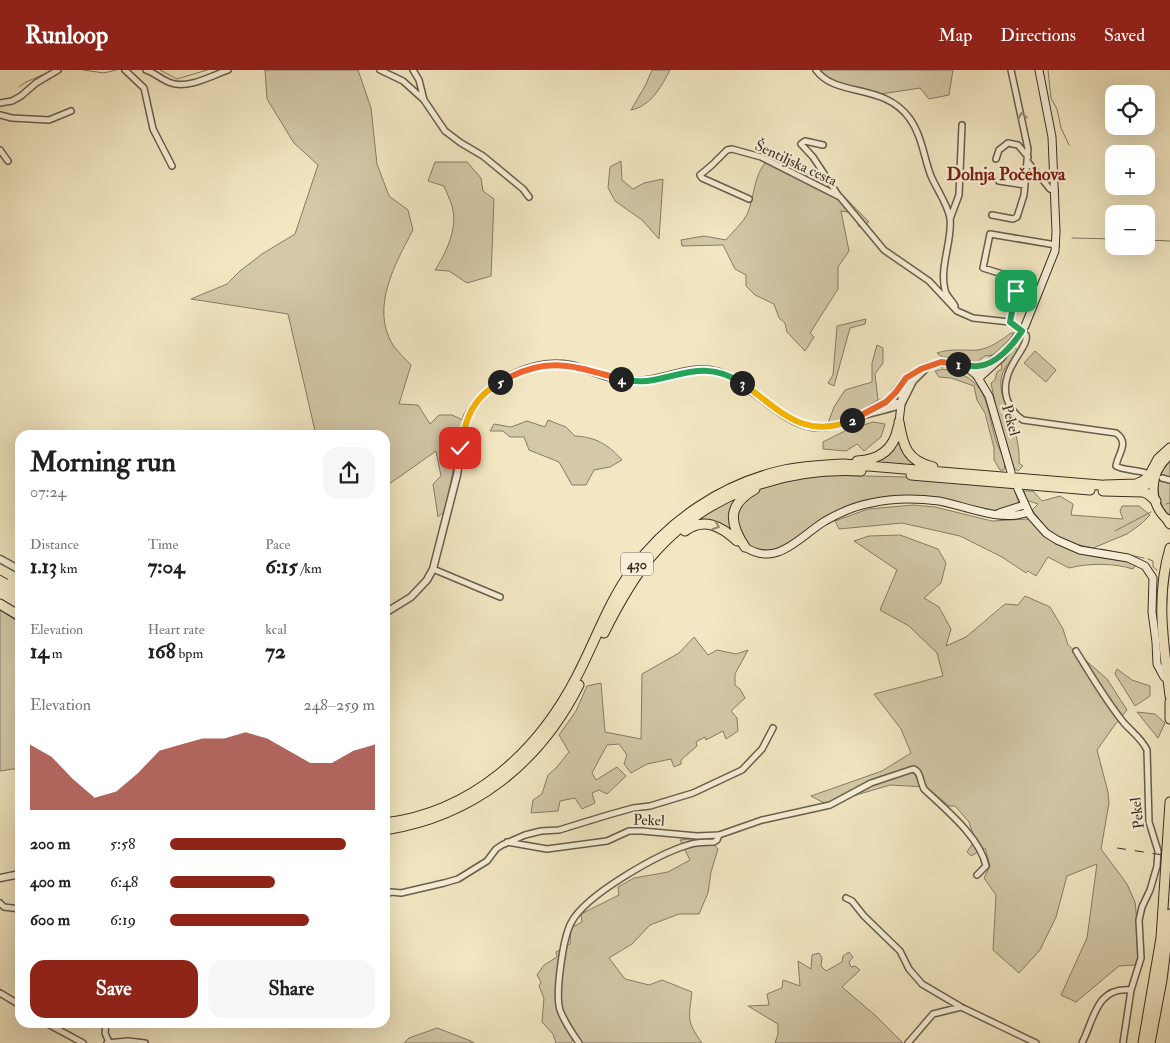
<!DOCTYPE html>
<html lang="en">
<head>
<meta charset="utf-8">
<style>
  body { margin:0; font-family:"IM FELL Double Pica",serif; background:#f6f6f6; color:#202124; height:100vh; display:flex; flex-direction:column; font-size:19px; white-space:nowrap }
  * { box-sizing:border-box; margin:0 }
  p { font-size:16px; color:#757577 }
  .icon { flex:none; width:28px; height:28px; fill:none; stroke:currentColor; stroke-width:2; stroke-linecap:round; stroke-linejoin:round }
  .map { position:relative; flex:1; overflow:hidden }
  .panel { position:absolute; left:15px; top:360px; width:375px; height:598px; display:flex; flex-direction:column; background:#fff; border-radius:15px; box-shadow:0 5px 20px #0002 }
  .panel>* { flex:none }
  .fabs { position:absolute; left:1105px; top:15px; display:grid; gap:10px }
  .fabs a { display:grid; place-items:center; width:50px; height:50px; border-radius:10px; background:#fff; box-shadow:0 5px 20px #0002; font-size:25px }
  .pin { position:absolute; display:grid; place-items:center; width:42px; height:42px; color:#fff; margin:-21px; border-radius:10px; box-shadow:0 2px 8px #0006 }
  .km { position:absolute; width:25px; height:25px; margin:-12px; border-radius:50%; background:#222; color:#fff; font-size:14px; line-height:25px; text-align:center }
  .round { display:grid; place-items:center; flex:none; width:52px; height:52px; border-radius:15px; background:#f6f6f6 }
  .head { display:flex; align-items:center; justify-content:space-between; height:85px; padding:0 15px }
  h1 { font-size:28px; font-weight:700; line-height:38px }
  .figures { display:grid; grid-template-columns:repeat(3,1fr); gap:8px; height:85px; padding:5px 15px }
  .figures div { display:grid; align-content:center }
  .figures b { font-size:21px; font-weight:700 }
  .figures small { font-size:14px; font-weight:400 }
  .figures p { font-size:14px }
  .chart { height:140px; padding:10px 15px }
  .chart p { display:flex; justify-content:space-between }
  .chart svg { width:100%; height:90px; margin-top:5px; fill:#8f2418; opacity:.7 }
  .primary-button { display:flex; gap:10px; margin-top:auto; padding:10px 15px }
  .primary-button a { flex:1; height:58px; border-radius:15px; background:#8f2418; color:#fff; font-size:20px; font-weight:700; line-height:58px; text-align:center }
  .primary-button a+a { background:#f6f6f6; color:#202124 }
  ul { padding:0 15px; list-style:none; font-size:16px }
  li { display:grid; grid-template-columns:80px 60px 1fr; align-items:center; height:38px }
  li i { height:12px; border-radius:6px; background:#8f2418 }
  header { display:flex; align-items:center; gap:30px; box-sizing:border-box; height:70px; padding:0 25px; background:#8f2418; color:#fff }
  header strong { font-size:24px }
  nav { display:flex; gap:28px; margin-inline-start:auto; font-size:18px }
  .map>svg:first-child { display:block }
</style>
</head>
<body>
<header>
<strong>Runloop</strong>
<nav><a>Map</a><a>Directions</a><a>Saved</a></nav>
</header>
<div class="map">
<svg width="1170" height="973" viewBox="0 0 1170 973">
  <rect width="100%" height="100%" fill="#f2e7c2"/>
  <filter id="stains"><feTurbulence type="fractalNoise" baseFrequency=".004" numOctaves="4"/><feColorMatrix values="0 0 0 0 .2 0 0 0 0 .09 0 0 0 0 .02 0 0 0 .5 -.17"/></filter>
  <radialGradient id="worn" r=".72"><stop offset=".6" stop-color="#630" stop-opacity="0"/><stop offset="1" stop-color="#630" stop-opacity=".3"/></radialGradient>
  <!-- green -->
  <path fill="#d3c8a7" stroke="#867c66" d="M265,0H358L371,38L377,94L389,126L408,140L413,160C395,194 370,238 393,275C398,282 405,289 411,295L399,334L418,335L430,354L439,345H452L463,350L445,441L438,447L433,414L441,406L436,381L385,417V365H316L288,244L191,229L227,214L240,201L262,184L295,164L318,95L294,73L267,29Z
    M652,0H670C661,17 651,36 631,40L645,16Z
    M817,0H953L949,25L929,29L920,18L881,24L863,18L831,13Z
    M770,88L825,107L869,152L859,157L853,143L841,141L849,181L838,197V219L810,263L814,267L805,281L787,262L785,253L779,248L774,234L755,225L746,216V205L735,199L723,175L682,176L681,170L704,166L726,170C733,161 744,152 748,142C755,124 754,101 770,88Z
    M621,91L622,110L633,119L644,113L663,109L659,169L642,150L615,131L608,118L610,97Z
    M435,92H467L481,108L483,121L494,129L491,206L467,213L449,201L435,200C445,185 457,160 453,141C452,133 447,124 444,116L428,111Z
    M866,249L865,254L850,258L834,316L828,313L833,305L837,256Z
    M1011,263H1014L1010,269L993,285L985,286L974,294L969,289L942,287L937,283C951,278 964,281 978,280C991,278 1001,270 1011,263Z
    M877,275L883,278V293L875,304L878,330L859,343H847L838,351L828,353L834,337L845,320L872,312V293Z
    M1015,278L1018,280C1014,288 1007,294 1003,302C996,320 1007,335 1012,351C1016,365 1020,378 1019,393L1023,396L1018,401L1014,398L996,337L991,313L995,310L997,302L1002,299L1001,292Z
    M1035,281L1056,300L1046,312L1024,293Z
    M943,299C989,307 985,334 996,371C999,380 1007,391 1004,400H1000L994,390V378L985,343L977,330L974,316L951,308L939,307L935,301Z
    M548,350L566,357L575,366C595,367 608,374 622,390L610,397L594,400L586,415H572L559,392L529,380L524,367H510L503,361H490L494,354L511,357L527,351L545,357Z
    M873,352L885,354L881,367L864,381L857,374L846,381L823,379V372L847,360Z
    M898,365L922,396L871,392Z
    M1170,390V409L1160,405Z
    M825,405L906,407L1003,416L1014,418L1019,434L998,441L946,430L910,426H890L871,430L776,480C771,481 765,481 760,481C743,478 729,450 739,435C743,431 749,425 754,422C770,411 805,408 825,405Z
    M1159,408L1170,411V446C1159,435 1157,423 1159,408Z
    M1024,421H1033L1042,431L1060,426L1073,434L1071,445L1123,449L1120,441L1122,436H1139L1150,445L1141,454L1127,464L1093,478L1066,472L1046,458L1032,440L1038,434L1026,430Z
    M740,427L731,463L692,454L718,436Z
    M913,435L935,437L992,451L1028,449C1037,455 1042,464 1051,470C1075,487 1107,488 1135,493L1136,494L1133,499C1114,493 1089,493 1069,498L1048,487L1036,506L1028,501L1026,503L1002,487L960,466L902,453L839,459L835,451L868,439Z
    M900,465L938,479L946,493L941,513L924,528L939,537L951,559L946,576L966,567L1005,534L1018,535L1025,526L1050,537L1063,559L1068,575L1107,609L1127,640L1114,656L1097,680L1108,722L1109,733L1101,779L1127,814L1135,832L1140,881L1135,895L1119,896L1076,932L1061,925L1087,868L1097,794L1067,806L1056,847L1040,880L1019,903L993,880L996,825L984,808L990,796L985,778L971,786L967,782L975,770L969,752L955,736H949L926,717L890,715L826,734L811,726L882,701L911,683L901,659L874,624L943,606L937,583L909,556L880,540L897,500L854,471L869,466Z
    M0,540L20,553V698L0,701Z
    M694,567L708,585L717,580L736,584L748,580L735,604V615L740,619L745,628L731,641L737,648L738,661L726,669L723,661L706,670L705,667L696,672L697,676L681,690V694L674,697L671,689L647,694L631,703L624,694L627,685L619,674L607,675L592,703L596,710L617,697L626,706L607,724L599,720L592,723L595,733L582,739L575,728L560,731L558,741L531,743L533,730L542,724L548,705L557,697L569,682L559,665L576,641L587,616L601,613L605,662L641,669L642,604L679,583Z
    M1117,599L1132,610L1150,616V626L1135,636L1115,604Z
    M1137,642L1155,644L1165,653L1158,668Z
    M706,767L718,779L711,802L708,823L699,844H679L650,855L632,874L609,888L625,909L649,915L662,910L692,922C689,948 686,951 702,973H579L577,970L573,969L571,973H556L553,964L542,952L544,928L539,916L541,912L537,905L544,895L557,887L556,882L570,874L571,858L582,852L581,844L619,825L618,817L634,808L668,802L690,790L680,770Z
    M849,882L853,887L849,892L851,897L855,896L860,900L842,917L876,946L903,973H775L778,964V954L748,936L769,935L767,924L782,918L783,910L800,916L798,891L811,899L812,885L819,883L822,888L821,896L826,901L842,892L843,886Z
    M437,958L471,971L474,973H404L409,968Z"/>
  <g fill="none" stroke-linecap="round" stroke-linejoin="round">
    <!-- stream -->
    <path stroke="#837962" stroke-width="1" d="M83,0L104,3L116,0
      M160,0L177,9L207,0
      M1048,0L1051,28L1057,39L1061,58L1069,75
      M47,3L52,0
      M19,17L26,12L42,5
      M1072,168L1114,169
      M1146,170L1170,171
      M1166,434L1170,433
      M1115,461L1151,442
      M1101,479L1144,488
      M1148,489L1153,491V497L1157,500"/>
    <!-- minor casing -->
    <g stroke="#685e4c" stroke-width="8">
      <path id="minor" d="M125,0L144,18L153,59L172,96
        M146,0C155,3 162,10 171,13C188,19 211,6 228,0
        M380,0L403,11L424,30
        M413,0L419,10L424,30L445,61L461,73L483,86L523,119L529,127
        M816,0C836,28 884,12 910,49C922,66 924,88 931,106C937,120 947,133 950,148C953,169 939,197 945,220C946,226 952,230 955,236
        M0,33L12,31L21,26L36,13L58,0
        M0,45L12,48L49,50L71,41
        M823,75L805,71L801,74L813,87L838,125
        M0,80L8,91
        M996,89L999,80L1008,73L1018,75L1028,87
        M1028,92L1050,119L1055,121
        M999,111L1025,115
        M749,129L702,108L700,105L712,95L727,80L732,79L761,87L840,127L884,180L929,211L957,241L973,248L1010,252L1026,265C1030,278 998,299 1007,329C1010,338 1015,345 1023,350L1116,363C1130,373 1118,383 1116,396C1122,400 1137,400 1146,403
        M992,145L1013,149L1017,147L1024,125L1028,79L1011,0
        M950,149L959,125L962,55
        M1010,252C1012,240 1022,216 1012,207L983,198L990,164L1056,175
        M1162,408L1170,410
        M433,499L500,527
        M1076,581C1091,605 1106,631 1124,653C1132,662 1142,669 1147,680L1149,752L1158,781L1157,796L1150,820L1142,837L1139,850L1141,888L1131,920L1123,973
        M507,772L547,779L607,771L629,761H642L697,766L719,765L762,750L830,735L871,713L913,699C921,701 920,712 924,719C945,739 980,767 986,796L977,805
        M385,825L391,822L401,823L444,813L458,809L487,791L496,779L502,775L525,765L541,761L559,760L608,745L633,738L650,736L693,723L742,700L762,679L773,658
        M846,828L852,831L864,846L900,881L909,899L922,914L961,937L1036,973
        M0,833L4,837L20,839
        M0,923L20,935
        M44,952L83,973
        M106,952L105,963L109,972
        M107,973L128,971L145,973
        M579,973C572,963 564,951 560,940C555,924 563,868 571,853C585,825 658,784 688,775C696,772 705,772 714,772L717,770L719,765
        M908,973L933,944L961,937
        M1082,973C1094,950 1096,916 1131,920"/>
    </g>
    <!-- tertiary casing -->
    <g stroke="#685e4c" stroke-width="9">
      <path id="tertiary" d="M923,298C944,290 960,290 977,306
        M886,332C897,323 902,308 914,303
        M901,334L902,325L910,309
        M867,342C878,335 888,327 901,335
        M0,489L20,500
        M385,543L411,527L427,510L433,499L457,405L467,347C485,313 531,288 570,295C592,300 614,312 636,311C663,311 692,293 719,302C752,313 780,353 813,357C833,359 846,351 864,345C876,341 889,339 901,335L913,311L927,297
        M0,808L20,804"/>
    </g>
    <!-- secondary casing -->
    <g stroke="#3a3024" stroke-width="9">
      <path id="secondary" d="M994,289L980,300L977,306L989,326L1011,402
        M959,294L976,296L984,295
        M979,308L1001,288L1025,256L1055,181L1056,161L1052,67L1039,0
        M899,352L901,335
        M1018,419L1030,445L1046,463L1057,470L1080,480L1128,488L1145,496L1153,508L1152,542L1156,572L1157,594L1164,607
        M999,443L1024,435
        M745,477C777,498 799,467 825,451C839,443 854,436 871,433C893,428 916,428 939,431C966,436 1002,453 1028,442"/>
    </g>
    <!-- primary casing -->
    <g stroke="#3a3024" stroke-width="10">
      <path id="primary" d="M1170,385C1149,402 1147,435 1170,452"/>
    </g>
    <!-- trunk casing -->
    <g stroke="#3a3024" stroke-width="11">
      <path id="trunk" d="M899,352C903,376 907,391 933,397
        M857,391C879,390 894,380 898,357
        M911,405L1090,420
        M1130,417L1146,415L1155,406
        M1103,421L1143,422L1148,424L1156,431
        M685,461C704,447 721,456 737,471
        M745,477C729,453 727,435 755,419
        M0,534L20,546
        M604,563C617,537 631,511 650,488C702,426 780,397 861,401
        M385,753C472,742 537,683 576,608C595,572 608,533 632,500C668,451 721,415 780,401C801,396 823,395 844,394L1112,416
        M385,760C473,746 539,694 579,615"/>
    </g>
    <!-- motorway casing -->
    <g stroke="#3a3024" stroke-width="11">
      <path id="motorway" d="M1105,415L1136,414L1143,411L1149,406L1158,389L1170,378
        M1167,449L1170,454
        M1170,478C1155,528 1164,576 1170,626
        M1170,632V649
        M1143,973L1161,868L1170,732
        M1150,973L1162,910L1170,844"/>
    </g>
    <!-- minor -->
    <use href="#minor" stroke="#f7efd7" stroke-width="5"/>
    <!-- tertiary -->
    <use href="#tertiary" stroke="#f7efd7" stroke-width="6"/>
    <!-- secondary -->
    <use href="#secondary" stroke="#f7efd7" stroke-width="7"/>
    <!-- primary -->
    <use href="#primary" stroke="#f2e7c2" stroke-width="8"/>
    <!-- trunk -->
    <use href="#trunk" stroke="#f2e7c2" stroke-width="9"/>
    <!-- motorway -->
    <use href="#motorway" stroke="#f2e7c2" stroke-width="9"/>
    <!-- rail -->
    <path stroke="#3a3024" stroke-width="1" stroke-dasharray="9 9" stroke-linecap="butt" d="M0,505L20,516
      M1117,778L1170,786"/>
  </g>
  <!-- one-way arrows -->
  <defs><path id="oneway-chevron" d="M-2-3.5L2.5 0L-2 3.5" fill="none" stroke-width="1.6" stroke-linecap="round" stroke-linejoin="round" transform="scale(1.25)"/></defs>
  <use stroke="#98907e" href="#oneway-chevron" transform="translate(1022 46) rotate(-102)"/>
  <use stroke="#968c73" href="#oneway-chevron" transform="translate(716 456) rotate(20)"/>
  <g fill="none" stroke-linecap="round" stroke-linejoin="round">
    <!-- split-1 casing -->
    <g stroke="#fff" stroke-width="10">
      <path id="split-1" d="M958,294C964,295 971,297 978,296C996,295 1013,275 1022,261L1010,252L1016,221"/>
    </g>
    <!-- split-2 casing -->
    <g stroke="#fff" stroke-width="10">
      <path id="split-2" d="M852,350L886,332L896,322L906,308L921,299L941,292L958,294"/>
    </g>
    <!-- split-3 casing -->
    <g stroke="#fff" stroke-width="10">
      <path id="split-3" d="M742,313C779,339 803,371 852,350"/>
    </g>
    <!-- split-4 casing -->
    <g stroke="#fff" stroke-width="10">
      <path id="split-4" d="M621,309C665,321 694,282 742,313"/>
    </g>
    <!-- split-5 casing -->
    <g stroke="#fff" stroke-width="10">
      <path id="split-5" d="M500,312C548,285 572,296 621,309"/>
    </g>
    <!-- split-6 casing -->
    <g stroke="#fff" stroke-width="10">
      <path id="split-6" d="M460,378C466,347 472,329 500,312"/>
    </g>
    <!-- split-1 -->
    <use href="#split-1" stroke="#22a559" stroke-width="6"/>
    <!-- split-2 -->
    <use href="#split-2" stroke="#f0652b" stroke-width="6"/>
    <!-- split-3 -->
    <use href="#split-3" stroke="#f5b400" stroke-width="6"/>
    <!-- split-4 -->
    <use href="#split-4" stroke="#22a559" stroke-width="6"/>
    <!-- split-5 -->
    <use href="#split-5" stroke="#f0652b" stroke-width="6"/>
    <!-- split-6 -->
    <use href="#split-6" stroke="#f5b400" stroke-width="6"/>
  </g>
  <g text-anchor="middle" stroke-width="4.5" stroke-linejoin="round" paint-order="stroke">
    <!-- shield labels -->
    <rect fill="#f7efd7" stroke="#73695a" stroke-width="1" x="621" y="482.5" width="32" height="23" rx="4"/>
    <g font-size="14" font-weight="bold" fill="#3a3024">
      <text x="637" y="499">430</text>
    </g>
    <!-- street labels -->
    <g font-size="15" fill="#3a3024" stroke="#f7efd7">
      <text transform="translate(796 93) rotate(25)" y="5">Šentiljska cesta</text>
      <text transform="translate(1011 350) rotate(74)" y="5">Pekel</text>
      <text transform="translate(1137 743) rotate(-97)" y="5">Pekel</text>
      <text transform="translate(649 750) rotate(2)" y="5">Pekel</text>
    </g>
    <!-- quarter labels -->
    <g font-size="18" font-weight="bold" fill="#7a1f14" stroke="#f7efd7">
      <text x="1006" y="110">Dolnja Počehova</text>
    </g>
  </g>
  <rect width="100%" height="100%" filter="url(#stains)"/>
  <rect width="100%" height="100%" fill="url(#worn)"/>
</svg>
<div class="fabs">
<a><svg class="icon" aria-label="locate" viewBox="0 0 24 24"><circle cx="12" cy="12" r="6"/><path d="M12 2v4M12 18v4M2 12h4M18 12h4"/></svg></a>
<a>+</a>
<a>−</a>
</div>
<div class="pin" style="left:1016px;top:221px;background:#1e9e55"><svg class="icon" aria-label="arrive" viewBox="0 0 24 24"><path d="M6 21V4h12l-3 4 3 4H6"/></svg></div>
<div class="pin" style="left:460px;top:378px;background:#d93025"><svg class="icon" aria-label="check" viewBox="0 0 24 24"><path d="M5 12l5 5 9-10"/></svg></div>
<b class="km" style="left:958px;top:294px">1</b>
<b class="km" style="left:852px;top:350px">2</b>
<b class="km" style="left:742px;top:313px">3</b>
<b class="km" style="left:621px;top:309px">4</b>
<b class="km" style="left:500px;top:312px">5</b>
<section class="panel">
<div class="head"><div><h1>Morning run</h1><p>07:24</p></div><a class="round"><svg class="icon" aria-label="share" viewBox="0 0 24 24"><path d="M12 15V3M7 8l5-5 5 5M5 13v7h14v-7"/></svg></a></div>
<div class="figures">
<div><p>Distance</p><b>1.13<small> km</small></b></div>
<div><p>Time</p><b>7:04</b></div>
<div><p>Pace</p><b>6:15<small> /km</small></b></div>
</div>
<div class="figures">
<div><p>Elevation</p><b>14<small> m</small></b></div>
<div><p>Heart rate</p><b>168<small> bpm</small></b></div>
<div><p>kcal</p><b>72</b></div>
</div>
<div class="chart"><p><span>Elevation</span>248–259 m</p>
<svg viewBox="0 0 160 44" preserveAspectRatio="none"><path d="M0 44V12L10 18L20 29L30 38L40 35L50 26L60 15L70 12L80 9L90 9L100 6L110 9L120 15L130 21L140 21L150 15L160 12V44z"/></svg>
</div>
<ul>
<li><b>200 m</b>5:58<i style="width:86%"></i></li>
<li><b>400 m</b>6:48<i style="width:51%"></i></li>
<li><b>600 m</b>6:19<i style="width:68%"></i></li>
</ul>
<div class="primary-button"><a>Save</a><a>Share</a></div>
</section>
</div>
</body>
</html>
